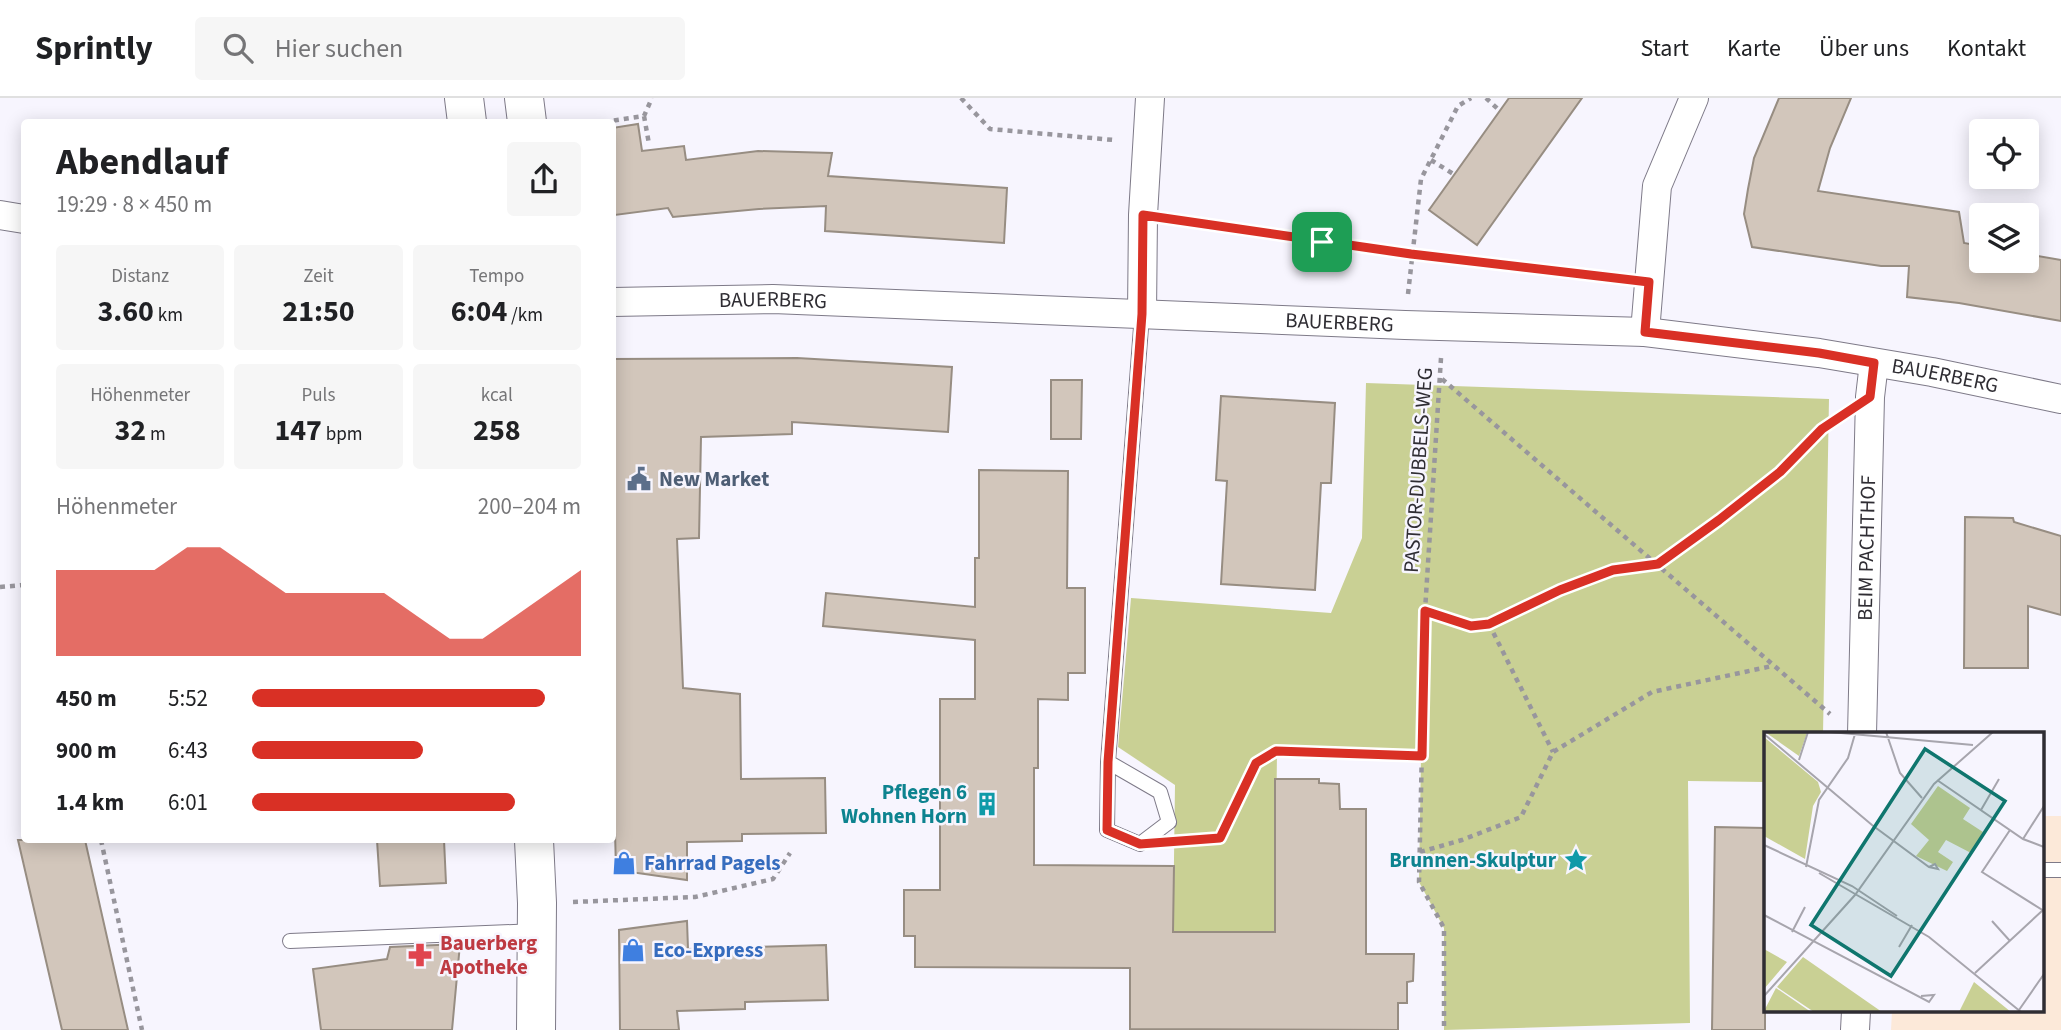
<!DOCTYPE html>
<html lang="de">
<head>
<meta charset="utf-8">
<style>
  body { margin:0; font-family:"Source Sans 3",sans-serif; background:#f6f6f6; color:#202124; height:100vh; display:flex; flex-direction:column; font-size:26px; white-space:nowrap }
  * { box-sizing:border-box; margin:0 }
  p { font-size:23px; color:#757577 }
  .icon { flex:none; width:38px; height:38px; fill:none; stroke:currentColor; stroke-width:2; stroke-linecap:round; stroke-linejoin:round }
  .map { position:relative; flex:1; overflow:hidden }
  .details { position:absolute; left:21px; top:21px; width:595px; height:724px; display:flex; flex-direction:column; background:#fff; border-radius:7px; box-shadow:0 4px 18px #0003 }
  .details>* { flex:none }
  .controls { position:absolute; left:1969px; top:21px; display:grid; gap:14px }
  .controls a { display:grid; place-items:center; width:70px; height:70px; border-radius:7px; background:#fff; box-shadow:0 4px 18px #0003; font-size:35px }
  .pin { position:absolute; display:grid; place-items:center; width:60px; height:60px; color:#fff; margin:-30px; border-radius:14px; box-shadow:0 4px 10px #0006 }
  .round { display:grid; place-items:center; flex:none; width:74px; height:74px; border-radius:7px; background:#f6f6f6 }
  .summary { display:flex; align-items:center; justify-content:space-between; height:119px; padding:0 35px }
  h1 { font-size:38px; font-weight:700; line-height:52px }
  .figures { display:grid; grid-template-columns:repeat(3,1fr); gap:10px; height:119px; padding:7px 35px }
  .figures div { display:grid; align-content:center; border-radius:7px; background:#f6f6f6; text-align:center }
  .figures b { font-size:30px; font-weight:700 }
  .figures small { font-size:19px; font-weight:400 }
  .figures p { font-size:19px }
  .chart { height:196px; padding:14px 35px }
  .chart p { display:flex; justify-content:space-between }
  .chart svg { width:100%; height:126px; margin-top:7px; fill:#d93025; opacity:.7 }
  ul { padding:0 35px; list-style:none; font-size:23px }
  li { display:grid; grid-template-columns:112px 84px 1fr; align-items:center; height:52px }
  li i { height:18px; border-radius:9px; background:#d93025 }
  header { display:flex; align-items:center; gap:42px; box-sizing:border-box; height:98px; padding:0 35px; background:#fff; border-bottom:2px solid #e0e0e0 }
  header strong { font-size:33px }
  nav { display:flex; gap:38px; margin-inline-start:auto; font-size:24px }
  .search { width:490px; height:63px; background:#f6f6f6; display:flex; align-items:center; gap:18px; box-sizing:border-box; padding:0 24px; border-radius:7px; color:#757577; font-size:26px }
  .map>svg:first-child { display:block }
</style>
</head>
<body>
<header>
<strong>Sprintly</strong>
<div class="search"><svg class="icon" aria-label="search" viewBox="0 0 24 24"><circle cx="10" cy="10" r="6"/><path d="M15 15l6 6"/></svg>Hier suchen</div>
<nav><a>Start</a><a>Karte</a><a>Über uns</a><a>Kontakt</a></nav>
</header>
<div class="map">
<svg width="2061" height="932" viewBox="0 0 2061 932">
  <rect width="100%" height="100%" fill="#f7f5fe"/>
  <!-- education -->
  <path fill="#fce9d9" d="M2042,718H2061V932H1891L1892,913H2042Z"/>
  <!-- green -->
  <path fill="#c9d094" d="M1366,285L1829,301L1823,636H1765V684L1688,683L1690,925L1444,932V830L1419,784L1421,658L1277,653L1275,834H1173L1175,687L1118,649L1131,500L1331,515L1362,440Z"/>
  <!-- building -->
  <path fill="#d2c6bb" stroke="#978d82" stroke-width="2" d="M1509,0H1582L1477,147L1429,112Z
    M1779,0H1851L1830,50L1818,93L1959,114L1964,145L1981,148V163H2026V156L2061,162V223L1959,205L1907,199L1909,168H1881L1752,149L1744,116L1748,91L1754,60Z
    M638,26L642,53L684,48L686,62L758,53L832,55L828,78L1007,90L1004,145L825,133L826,108L759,111L673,119L668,110L615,117L612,96V30Z
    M797,260L952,269L948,334L792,324V336L701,339L699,440L677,441L683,590L740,596L741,681L825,680L826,735L742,736V743L687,744V782L616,772L612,616V261Z
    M1051,282H1082L1081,341H1051Z
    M1221,298L1335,305L1331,385H1321L1315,492L1221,486L1227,383L1216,382Z
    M979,372L1068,373L1067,490H1085V575H1068V602L1038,601V670H1034V767L1174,768L1173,834H1275V681H1319V685L1339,686L1340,711H1366V856H1414L1413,883L1407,884V905H1398V932L1130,931V870L915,869V838H904V792H940V601H975V542L823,528L826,495L975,509V460H979Z
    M1965,419L2013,420L2014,424L2061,438V517L2028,508V570H1964Z
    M1715,729L1765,730V932H1712Z
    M18,742H85L128,932H62Z
    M377,742H444L446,785L380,788Z
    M687,823L688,851L826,847L828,902L745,904V911L677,913L679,932H620L619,832Z
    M460,846L452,932H321L313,871L387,861L390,849Z"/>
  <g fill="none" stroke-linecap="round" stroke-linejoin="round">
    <!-- service casing -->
    <g stroke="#7e7a88" stroke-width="16">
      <path id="service" d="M1108,664L1160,694L1169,724L1140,746L1107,732L1108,664L1142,216
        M2042,772H2061
        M290,843L536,833"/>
    </g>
    <!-- minor casing -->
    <g stroke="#7e7a88" stroke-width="30">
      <g id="minor">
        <path d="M0,117L24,121"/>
        <path id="s1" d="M612,204L773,201L1405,227L1645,234L1819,255L1932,274L2061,301"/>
        <path d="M1142,216L1143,117L1150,0"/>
        <path d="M1645,234L1657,88L1694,0"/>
        <path id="s2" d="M1862,636L1870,299L1874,265"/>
        <path d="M1855,932L1856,913"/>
      </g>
    </g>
    <!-- secondary casing -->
    <g stroke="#7e7a88" stroke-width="40">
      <path id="secondary" d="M464,0L467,24
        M524,0L527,24
        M534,742L537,805L536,932"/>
    </g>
    <!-- path -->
    <path stroke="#98969d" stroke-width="4.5" stroke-dasharray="5 5" stroke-linecap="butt" d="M961,0L990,31L1114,42
      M1486,0L1500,13
      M644,18L649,46
      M604,24L644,18L652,0
      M1431,62L1455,77
      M1174,122L1411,156L1617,181
      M1408,196L1421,81L1458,8L1471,0
      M1441,260L1425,513L1419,784L1444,830V932
      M1442,281L1830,616
      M0,489L24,487
      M1426,513L1471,528L1489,526L1560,493L1613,472L1658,466L1719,422L1780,375L1822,331L1837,321
      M1489,526L1553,654
      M101,742L142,932
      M1187,743L1220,740L1257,665L1276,653L1422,658
      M1420,754L1462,742L1521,719L1553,654L1652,594L1772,568
      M573,804L695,799L773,781L790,755"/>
    <!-- service -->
    <use href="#service" stroke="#fff" stroke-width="14"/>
    <!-- minor -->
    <use href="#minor" stroke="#fff" stroke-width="28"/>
    <!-- secondary -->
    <use href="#secondary" stroke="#fff" stroke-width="38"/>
  </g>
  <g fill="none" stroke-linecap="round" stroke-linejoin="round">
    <!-- route casing -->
    <g stroke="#fff" stroke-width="14">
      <path id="route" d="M1143,117L1411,156L1649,184L1645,234L1819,255L1874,265L1870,299L1822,331L1780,374L1719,422L1658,466L1613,472L1560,492L1489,526L1471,528L1425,513L1422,658L1276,653L1256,665L1220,740L1140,746L1107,732L1108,664L1142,216Z"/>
    </g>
    <!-- route -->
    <use href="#route" stroke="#d93025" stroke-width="9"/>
  </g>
  <!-- icons -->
  <defs>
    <g id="civic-bare" transform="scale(1.89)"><path d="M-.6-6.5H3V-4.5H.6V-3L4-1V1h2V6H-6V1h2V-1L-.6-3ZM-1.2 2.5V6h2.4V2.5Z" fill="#5c6f8a" stroke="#f7f5fe" stroke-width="2.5" paint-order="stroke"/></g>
    <g id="building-bare" transform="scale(1.89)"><path d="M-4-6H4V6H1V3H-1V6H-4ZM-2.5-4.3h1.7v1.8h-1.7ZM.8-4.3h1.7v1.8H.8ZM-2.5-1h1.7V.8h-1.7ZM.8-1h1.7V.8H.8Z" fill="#0f9aa8" stroke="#f7f5fe" stroke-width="2.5" paint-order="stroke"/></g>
    <g id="sight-bare" transform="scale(1.89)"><path d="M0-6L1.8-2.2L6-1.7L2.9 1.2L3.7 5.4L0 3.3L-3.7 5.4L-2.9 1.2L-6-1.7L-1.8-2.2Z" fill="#0f9aa8" stroke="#f7f5fe" stroke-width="2.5" paint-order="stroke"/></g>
    <g id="shop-bare" transform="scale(1.89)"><path d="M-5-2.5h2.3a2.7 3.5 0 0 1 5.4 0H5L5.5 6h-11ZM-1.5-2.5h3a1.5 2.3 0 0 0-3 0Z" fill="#3f7fe0" stroke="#f7f5fe" stroke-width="2.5" paint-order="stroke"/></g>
    <g id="pharmacy-bare" transform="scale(1.89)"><path d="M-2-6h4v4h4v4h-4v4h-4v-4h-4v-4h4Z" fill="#e0444e" stroke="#f7f5fe" stroke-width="2.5" paint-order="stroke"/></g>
  </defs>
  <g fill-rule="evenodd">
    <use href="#civic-bare" x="639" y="381"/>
    <use href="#building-bare" x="987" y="706"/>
    <use href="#sight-bare" x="1576" y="762"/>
    <use href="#shop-bare" x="624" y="765"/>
    <use href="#shop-bare" x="633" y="852"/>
    <use href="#pharmacy-bare" x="420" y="857"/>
  </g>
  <g text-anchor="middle" stroke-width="5" stroke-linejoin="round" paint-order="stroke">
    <!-- street labels -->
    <g font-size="21" fill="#2f2d33" stroke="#f7f5fe">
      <text dy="7" stroke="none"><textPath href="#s1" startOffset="161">BAUERBERG</textPath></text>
      <text dy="7" stroke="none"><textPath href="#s1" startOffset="728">BAUERBERG</textPath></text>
      <text dy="7" stroke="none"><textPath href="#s1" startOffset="1337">BAUERBERG</textPath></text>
      <text transform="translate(1418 372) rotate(-86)" y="7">PASTOR-DUBBELS-WEG</text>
      <text dy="7" stroke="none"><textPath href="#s2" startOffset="186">BEIM PACHTHOF</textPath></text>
    </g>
    <!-- service labels -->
    <g font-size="21" font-weight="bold" fill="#4e5e75" stroke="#f7f5fe" text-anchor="start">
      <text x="659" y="388">New Market</text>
    </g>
    <!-- culture labels -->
    <g font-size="21" font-weight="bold" fill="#0d838f" stroke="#f7f5fe" text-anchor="end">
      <text x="967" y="701">Pflegen 6<tspan x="967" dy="24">Wohnen Horn</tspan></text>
      <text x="1556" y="769">Brunnen-Skulptur</text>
    </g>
    <!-- shop labels -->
    <g font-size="21" font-weight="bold" fill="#366cbe" stroke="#f7f5fe" text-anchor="start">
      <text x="644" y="772">Fahrrad Pagels</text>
      <text x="653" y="859">Eco-Express</text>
    </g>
    <!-- health labels -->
    <g font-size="21" font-weight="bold" fill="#be3a42" stroke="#f7f5fe" text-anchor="start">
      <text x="440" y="852">Bauerberg<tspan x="440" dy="24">Apotheke</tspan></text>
    </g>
  </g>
  <!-- overview -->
  <g transform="translate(1764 634)">
    <rect width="280" height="280" fill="#f7f5fe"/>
    <path d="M1,0L43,1L35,24ZM0,5L54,50L57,60L49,74L41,127L0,104ZM174,54L206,76L199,87L219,100L207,121L182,108L174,120L189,130L183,139L152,124L165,108L147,92ZM0,217L23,230L0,257ZM39,225L118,280H50L13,255ZM210,250L247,280H195ZM12,256L47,280L0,279Z" fill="#c9d094"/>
    <path fill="none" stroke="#a7a5ad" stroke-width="2" d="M66,0L209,13M122,0L136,41L158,66M0,2L108,93L165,135L174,137L171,132L165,135M35,28L44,0M173,48L259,107L280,115M217,78L235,47M246,98L218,140L280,179M259,107L280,74M0,113L88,154L133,184M42,135L55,68L84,26L91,2M55,141L165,205L257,280M0,183L165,270L170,263L157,264M228,189L246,209M28,200L41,175M135,215L148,193M211,241L279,178M0,264L91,163L170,52L229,0M255,278L280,242"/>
    <path fill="#0f766e" fill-opacity="0.15" stroke="#0f766e" stroke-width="3.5" d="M161,17L241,69L127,244L47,193Z"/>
    <rect width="280" height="280" fill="none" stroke="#2f2d33" stroke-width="3.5"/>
  </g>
</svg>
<div class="controls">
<a><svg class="icon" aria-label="locate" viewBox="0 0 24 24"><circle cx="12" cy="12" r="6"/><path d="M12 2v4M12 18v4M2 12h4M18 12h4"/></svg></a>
<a><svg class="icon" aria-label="layers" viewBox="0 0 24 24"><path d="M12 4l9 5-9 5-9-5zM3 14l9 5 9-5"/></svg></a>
</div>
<div class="pin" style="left:1322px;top:144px;background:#1e9e55"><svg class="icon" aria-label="arrive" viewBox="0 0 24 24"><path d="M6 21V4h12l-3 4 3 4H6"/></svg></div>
<section class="details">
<div class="summary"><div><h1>Abendlauf</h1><p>19:29 · 8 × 450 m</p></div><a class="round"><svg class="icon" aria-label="share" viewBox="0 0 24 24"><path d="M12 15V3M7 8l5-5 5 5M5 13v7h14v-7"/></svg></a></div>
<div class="figures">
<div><p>Distanz</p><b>3.60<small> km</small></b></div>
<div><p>Zeit</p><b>21:50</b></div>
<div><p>Tempo</p><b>6:04<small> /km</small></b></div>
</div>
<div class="figures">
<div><p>Höhenmeter</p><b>32<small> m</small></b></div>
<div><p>Puls</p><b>147<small> bpm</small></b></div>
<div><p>kcal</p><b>258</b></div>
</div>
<div class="chart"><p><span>Höhenmeter</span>200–204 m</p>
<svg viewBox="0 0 160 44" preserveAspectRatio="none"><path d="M0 44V14L10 14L20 14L30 14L40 6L50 6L60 14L70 22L80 22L90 22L100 22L110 30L120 38L130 38L140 30L150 22L160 14V44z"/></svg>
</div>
<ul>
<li><b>450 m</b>5:52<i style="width:89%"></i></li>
<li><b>900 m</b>6:43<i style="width:52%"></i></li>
<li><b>1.4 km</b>6:01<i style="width:80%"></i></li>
</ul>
</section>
</div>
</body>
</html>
